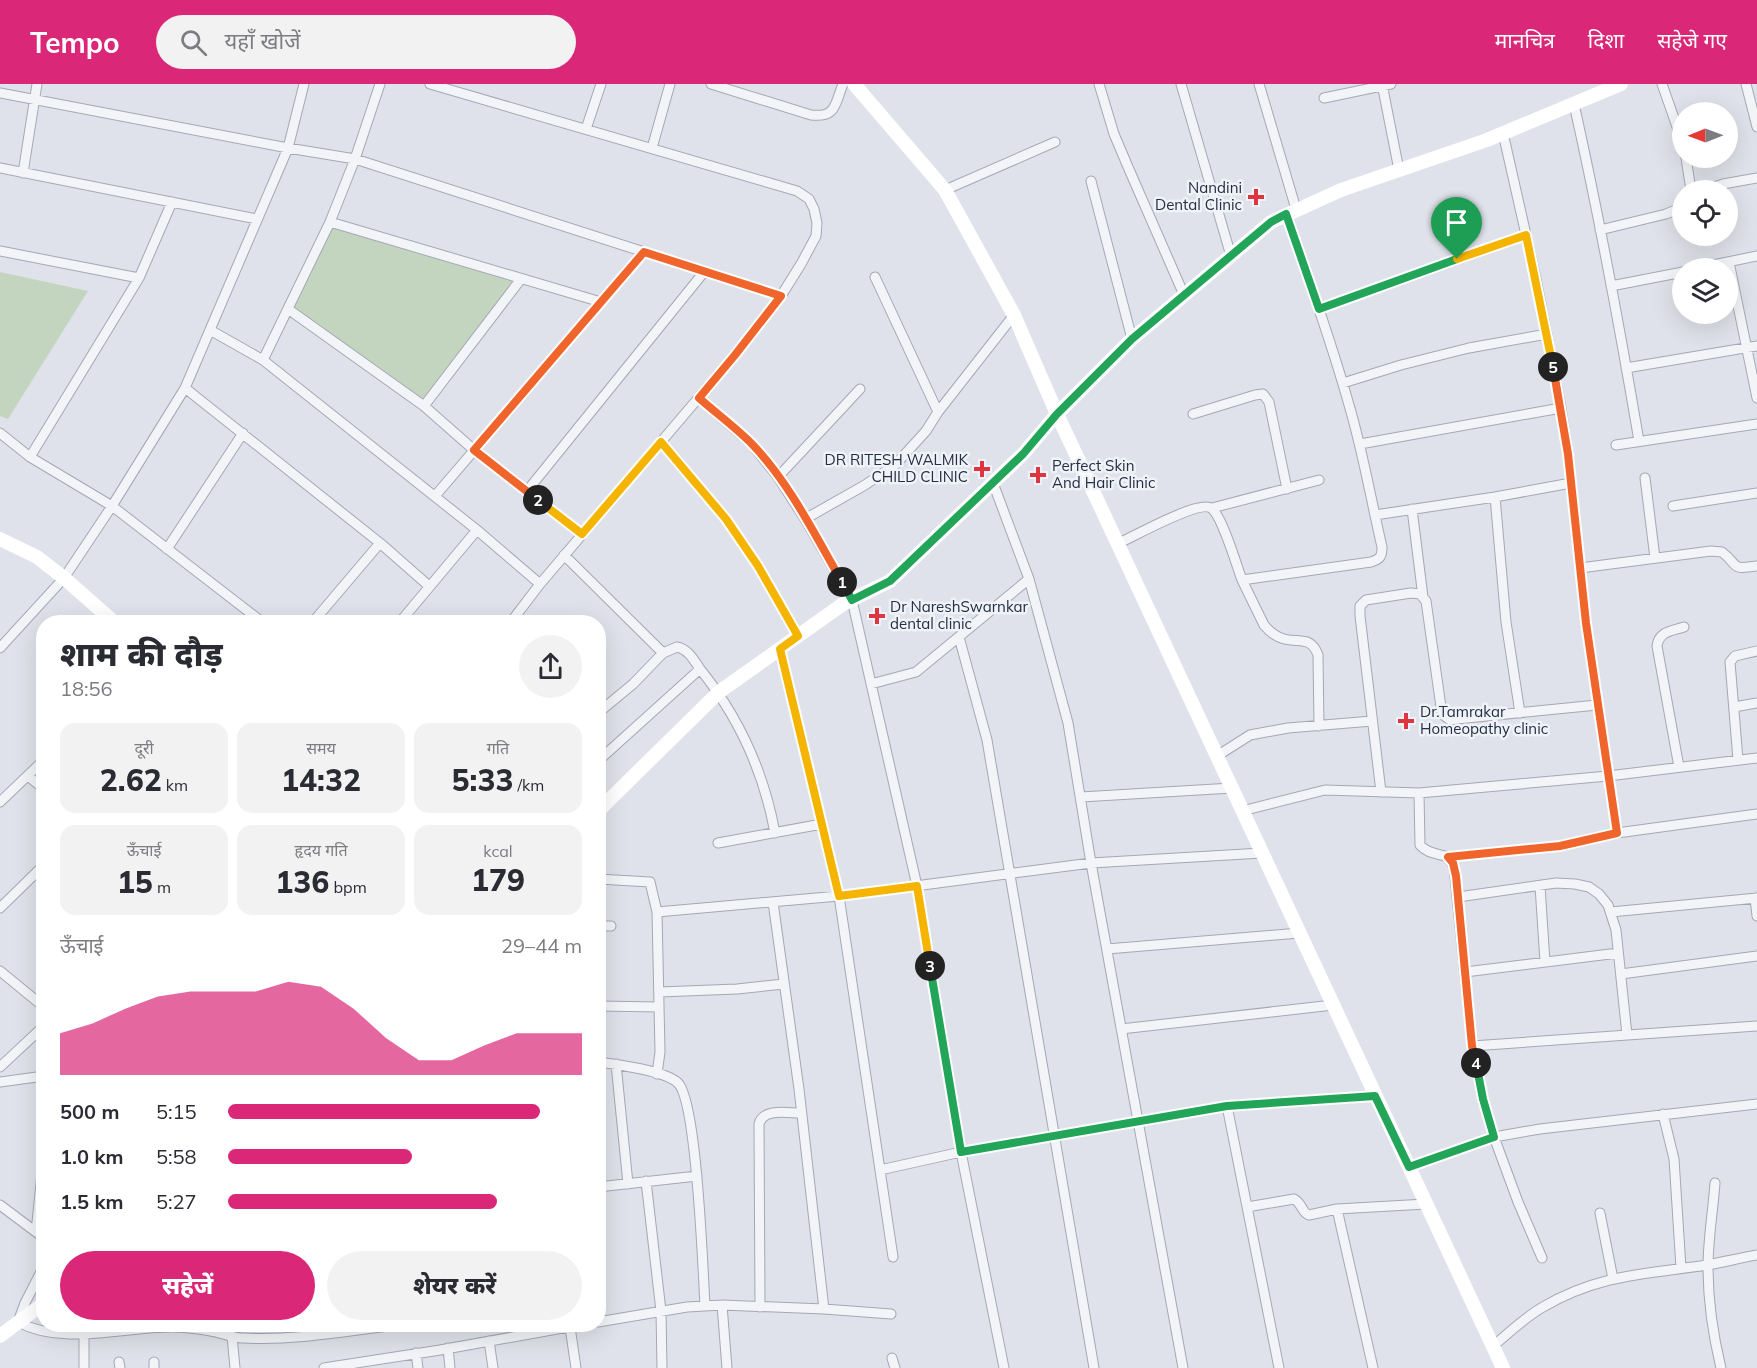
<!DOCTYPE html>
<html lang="hi">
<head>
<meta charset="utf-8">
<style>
  body { margin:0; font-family:Mulish,"Noto Sans Devanagari",sans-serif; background:#f2f2f3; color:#2b2b33; height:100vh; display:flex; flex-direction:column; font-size:22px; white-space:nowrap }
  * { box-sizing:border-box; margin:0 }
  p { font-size:20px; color:#7c7c81 }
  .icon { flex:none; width:33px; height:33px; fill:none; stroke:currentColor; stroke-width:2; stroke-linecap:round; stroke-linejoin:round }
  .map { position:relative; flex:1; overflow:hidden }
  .sheet { position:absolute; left:36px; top:531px; width:570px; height:717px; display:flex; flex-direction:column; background:#fff; border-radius:24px; box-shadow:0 6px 24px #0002 }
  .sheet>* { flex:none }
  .needle { width:39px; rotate:269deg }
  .controls { position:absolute; left:1672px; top:18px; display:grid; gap:12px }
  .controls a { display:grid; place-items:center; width:66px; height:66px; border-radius:50%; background:#fff; box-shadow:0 6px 24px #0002; font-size:30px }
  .pin { position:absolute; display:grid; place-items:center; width:51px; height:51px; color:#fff; margin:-62px -26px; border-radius:50% 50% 50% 0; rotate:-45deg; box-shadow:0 0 6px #0007 }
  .pin .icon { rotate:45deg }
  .km { position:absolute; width:30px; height:30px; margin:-15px; border-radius:50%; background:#222; color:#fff; font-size:16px; line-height:30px; text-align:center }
  .round { display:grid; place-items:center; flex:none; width:63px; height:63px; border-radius:32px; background:#f2f2f3 }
  .head { display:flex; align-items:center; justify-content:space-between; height:102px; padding:0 24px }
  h1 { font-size:33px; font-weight:800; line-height:45px }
  .stats { display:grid; grid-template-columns:repeat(3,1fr); gap:9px; height:102px; padding:6px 24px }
  .stats div { display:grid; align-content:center; border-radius:15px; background:#f2f2f3; text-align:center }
  .stats b { font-size:30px; font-weight:800 }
  .stats small { font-size:16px; font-weight:400 }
  .stats p { font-size:16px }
  .chart { height:168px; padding:12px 24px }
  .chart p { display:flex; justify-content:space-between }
  .chart svg { width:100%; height:108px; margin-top:6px; fill:#db2777; opacity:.7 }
  .action { display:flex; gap:12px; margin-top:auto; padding:12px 24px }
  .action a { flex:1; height:69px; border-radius:36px; background:#db2777; color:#fff; font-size:24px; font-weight:800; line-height:69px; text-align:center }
  .action a+a { background:#f2f2f3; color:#2b2b33 }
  ul { padding:0 24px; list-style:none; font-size:20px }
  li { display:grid; grid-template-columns:96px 72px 1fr; align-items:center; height:45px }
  li i { height:15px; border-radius:8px; background:#db2777 }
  header { display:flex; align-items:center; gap:36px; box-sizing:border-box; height:84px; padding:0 30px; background:#db2777; color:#fff }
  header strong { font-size:28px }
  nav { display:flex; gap:33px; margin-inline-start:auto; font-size:21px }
  .search { width:420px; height:54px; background:#f2f2f3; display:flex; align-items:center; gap:15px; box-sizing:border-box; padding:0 21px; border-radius:33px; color:#7c7c81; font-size:22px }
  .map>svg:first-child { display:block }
</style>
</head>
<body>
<header>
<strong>Tempo</strong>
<div class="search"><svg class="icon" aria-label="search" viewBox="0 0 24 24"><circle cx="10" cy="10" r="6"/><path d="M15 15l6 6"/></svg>यहाँ खोजें</div>
<nav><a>मानचित्र</a><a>दिशा</a><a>सहेजे गए</a></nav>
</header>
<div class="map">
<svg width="1757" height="1284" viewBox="0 0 1757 1284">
  <rect width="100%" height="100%" fill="#dfe2ea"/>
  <!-- green -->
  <path fill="#c3d5bf" d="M330,138L521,195L424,322L288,225Z
    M0,188L88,207L8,335L0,332Z"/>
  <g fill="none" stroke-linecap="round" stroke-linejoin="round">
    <!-- street casing -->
    <g stroke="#a4a8b5" stroke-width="11">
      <path id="street" d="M380,0L355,75L330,138L263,276L477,446L540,500
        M430,0L797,107L809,115L814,125L817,139L816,152L801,180L781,212L735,271L540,500L511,538
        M711,0L811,31C837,34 835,19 843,0
        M1099,0L1114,50L1128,83L1184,211
        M1181,0L1231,172
        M1259,0L1296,125
        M1382,0L1399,86
        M1662,0L1683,60
        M1746,0L1757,43
        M0,9L288,64L355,75L781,212
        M1324,14L1391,0
        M1574,20C1599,132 1620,245 1639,357
        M586,45L601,0
        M1503,49L1536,195L1561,324L1568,370L1586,539L1617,749
        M652,64L670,0
        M1686,74L1691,106
        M0,84L257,135
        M23,89L37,0
        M1091,97L1132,255
        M945,106L1055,58
        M1706,106L1723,100L1757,94
        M330,138L601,218
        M1600,146L1666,130L1683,123
        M0,167L139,194
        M1729,178L1757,314
        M1698,184L1757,172
        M875,193L938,328
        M1611,202L1683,188
        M288,225L424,322L474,366L582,450
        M1319,225L1526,151
        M210,246L263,276
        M1626,284L1757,262
        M1343,299L1401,281L1469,264L1547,250
        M185,304L380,459L429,502
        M699,314L751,359L778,393L805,435L852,516L917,802L961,1068L1004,1284
        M424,322L521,195
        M1193,330L1255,311L1263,310L1269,318L1287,405
        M0,349L30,373L112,422L262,538
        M661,358L726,435L758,482L798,552
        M1360,360L1561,324
        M1616,361L1757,340
        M30,373L139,194L172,118
        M778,393L860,305
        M1645,394L1655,474
        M993,399L1029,495L1068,639L1091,779L1183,1284
        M527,407L704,188
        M435,412L644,168
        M1495,413L1506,538L1520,629
        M1673,422L1757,409
        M1212,424L1319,396
        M1412,425L1423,513
        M1375,431L1495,413L1571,399
        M805,435L865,401L896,380L926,347L938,328L1014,231
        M1117,460C1133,453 1198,416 1211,424C1222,431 1237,483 1242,496L1371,478C1380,475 1382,473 1382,463C1371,416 1363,368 1349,321C1331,256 1308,193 1286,130
        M167,465L243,349
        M564,471L663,569
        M1580,484L1711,467L1722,468C1740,482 1729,486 1757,482
        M1242,496L1264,541C1269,547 1276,553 1284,555C1300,559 1311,552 1318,571L1319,642
        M313,538L380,459
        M400,538L477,446
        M959,553L987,656L1094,1284
        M0,564L64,494L112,422L185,304L288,64L304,0
        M780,565L839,812L893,1173
        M871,600L916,588L1029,495
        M1734,623L1757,619
        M598,629L633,600L663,569L677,563C688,565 694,576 700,585C738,632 764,689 775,749
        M1217,672L1250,651L1288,644L1372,637
        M1738,676L1730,578L1735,572L1757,567
        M598,677L700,585
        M1679,683L1657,562C1659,547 1672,547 1684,543
        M28,692L44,705
        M1381,708L1360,532V522L1366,516L1411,509L1420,510L1426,517L1442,630L1450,636L1457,635L1597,621
        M1419,709L1420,761C1428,770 1437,769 1448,773L1454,783L1472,962L1483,1015L1494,1053L1518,1118L1542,1174
        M1081,713L1232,704
        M0,718L44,676
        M1242,727L1325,706L1419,709L1608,692L1757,674
        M718,759L822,740
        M1448,773L1560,762L1617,749L1757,730
        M598,795L650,798L657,828L839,812L1091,779L1262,769
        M1540,802L1545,878
        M1458,813L1556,799L1575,800L1589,803L1599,810L1608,821L1616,846L1627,951
        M1755,814L1757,832
        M773,818L799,1005L824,1225
        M0,824L44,781
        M1611,828L1757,814
        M598,842H611
        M1107,865L1299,849
        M0,887L44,923
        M1465,888L1618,869
        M1621,890L1757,872
        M659,908L737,905L784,900
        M598,922L659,923
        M1121,945L1333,921
        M1472,962L1757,942
        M598,978C616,980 666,987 678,999C697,1018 703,1187 705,1222
        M616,980L628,1100
        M0,983L44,942
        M657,990L660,968L657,828
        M0,998L44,992
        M1227,1022L1279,1284
        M1663,1030L1674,1075L1681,1184
        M1409,1083L1494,1053L1540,1045L1757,1020
        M880,1086L961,1068L1227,1022L1375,1012
        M646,1097L661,1227L662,1284
        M1715,1099C1713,1127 1708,1155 1708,1183C1708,1217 1713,1251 1721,1284
        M598,1103L697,1092
        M0,1121L44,1154
        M1247,1123L1294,1115C1302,1119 1302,1129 1309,1131L1337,1125L1426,1120
        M1337,1125L1373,1284
        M1600,1129L1613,1195
        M36,1148L44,1070
        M44,1182L25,1219L18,1238C63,1262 122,1243 171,1243C186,1243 201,1245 216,1248C225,1250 234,1254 243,1254C297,1257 352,1246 406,1240
        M722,1221L727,1284
        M760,1223L759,1040C763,1024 787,1029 800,1029
        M598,1238L687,1223L722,1221L824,1225L891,1230
        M570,1243L576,1284
        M84,1249V1284
        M232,1252L235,1284
        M489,1257L493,1284
        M1493,1262C1509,1249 1525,1233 1543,1223C1599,1190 1647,1190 1707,1181C1724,1178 1740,1174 1757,1171
        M448,1264L450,1284
        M416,1269L418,1284
        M892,1274L895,1284
        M119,1278L120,1284
        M154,1278V1284
        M324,1284L440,1266L585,1240"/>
    </g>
    <!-- street -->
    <use href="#street" stroke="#f2f4f8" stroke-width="9"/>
    <!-- secondary -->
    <path stroke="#fff" stroke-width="14" d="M854,0L945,106L1014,231L1057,330L1503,1284
      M0,455L37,473L64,494L114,538
      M598,727L719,608L843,520L890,497L1023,370L1057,330L1132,255L1271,138L1341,106L1487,56L1621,0
      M0,1252L44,1219"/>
  </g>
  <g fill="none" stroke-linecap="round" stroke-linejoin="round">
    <!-- split-1 casing -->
    <g stroke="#fff" stroke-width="12">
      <path id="split-1" d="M842,498L852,516L890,497L1023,370L1057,330L1132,255L1271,138L1286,130L1319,225L1457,175"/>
    </g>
    <!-- split-2 casing -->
    <g stroke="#fff" stroke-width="12">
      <path id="split-2" d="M538,416L474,366L644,168L781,212L735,271L699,314C716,329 735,343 751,359C789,398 815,451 842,498"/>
    </g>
    <!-- split-3 casing -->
    <g stroke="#fff" stroke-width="12">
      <path id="split-3" d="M538,416L582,450L661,358L726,435L758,482L798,552L780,565L839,812L917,802L930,882"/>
    </g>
    <!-- split-4 casing -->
    <g stroke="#fff" stroke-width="12">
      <path id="split-4" d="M930,882L961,1068L1227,1022L1375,1012L1409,1083L1494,1053L1483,1015L1476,979"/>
    </g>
    <!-- split-5 casing -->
    <g stroke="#fff" stroke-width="12">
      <path id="split-5" d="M1476,979L1472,962L1456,792L1453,779L1448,773L1560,762L1617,749L1586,539L1568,370L1553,283"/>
    </g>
    <!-- split-6 casing -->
    <g stroke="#fff" stroke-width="12">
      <path id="split-6" d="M1457,175L1526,151L1553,283"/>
    </g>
    <!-- split-1 -->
    <use href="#split-1" stroke="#22a559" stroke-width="8"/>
    <!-- split-2 -->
    <use href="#split-2" stroke="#f0652b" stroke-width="8"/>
    <!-- split-3 -->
    <use href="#split-3" stroke="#f5b400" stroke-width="8"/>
    <!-- split-4 -->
    <use href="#split-4" stroke="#22a559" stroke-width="8"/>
    <!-- split-5 -->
    <use href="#split-5" stroke="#f0652b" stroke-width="8"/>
    <!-- split-6 -->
    <use href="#split-6" stroke="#f5b400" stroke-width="8"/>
  </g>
  <!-- markers -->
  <g fill="#de3640" stroke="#eff2f7" stroke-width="2">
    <path d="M1253 104h6v6h6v6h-6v6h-6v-6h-6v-6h6z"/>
    <path d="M979 376h6v6h6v6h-6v6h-6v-6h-6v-6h6z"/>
    <path d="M1035 382h6v6h6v6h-6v6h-6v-6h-6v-6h6z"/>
    <path d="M874 523h6v6h6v6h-6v6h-6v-6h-6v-6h6z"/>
    <path d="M1403 628h6v6h6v6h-6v6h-6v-6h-6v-6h6z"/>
  </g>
  <g text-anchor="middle" stroke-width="5" stroke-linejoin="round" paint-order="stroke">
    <!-- poi labels -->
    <g font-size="15" fill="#262e43" stroke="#eff2f7" text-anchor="start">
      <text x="1242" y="109" text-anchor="end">Nandini<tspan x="1242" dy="17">Dental Clinic</tspan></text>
      <text x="968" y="381" text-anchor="end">DR RITESH WALMIK<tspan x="968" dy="17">CHILD CLINIC</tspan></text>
      <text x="1052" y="387">Perfect Skin<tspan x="1052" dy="17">And Hair Clinic</tspan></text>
      <text x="890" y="528">Dr NareshSwarnkar<tspan x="890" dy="17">dental clinic</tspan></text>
      <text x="1420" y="633">Dr.Tamrakar<tspan x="1420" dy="17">Homeopathy clinic</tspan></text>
    </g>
  </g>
</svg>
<div class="controls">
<a><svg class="needle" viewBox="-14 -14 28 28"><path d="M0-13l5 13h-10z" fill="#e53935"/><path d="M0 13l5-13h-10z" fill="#7c7c81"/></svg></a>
<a><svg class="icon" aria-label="locate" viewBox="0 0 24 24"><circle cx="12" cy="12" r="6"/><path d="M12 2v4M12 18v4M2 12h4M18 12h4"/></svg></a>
<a><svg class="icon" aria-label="layers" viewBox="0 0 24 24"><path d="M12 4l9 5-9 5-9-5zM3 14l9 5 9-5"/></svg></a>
</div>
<div class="pin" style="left:1457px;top:175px;background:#1e9e55"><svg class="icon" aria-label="arrive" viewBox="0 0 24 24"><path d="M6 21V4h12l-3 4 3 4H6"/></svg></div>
<b class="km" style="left:842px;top:498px">1</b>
<b class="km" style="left:538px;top:416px">2</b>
<b class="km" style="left:930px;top:882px">3</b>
<b class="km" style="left:1476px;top:979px">4</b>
<b class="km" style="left:1553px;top:283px">5</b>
<section class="sheet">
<div class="head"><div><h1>शाम की दौड़</h1><p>18:56</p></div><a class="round"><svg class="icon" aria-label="share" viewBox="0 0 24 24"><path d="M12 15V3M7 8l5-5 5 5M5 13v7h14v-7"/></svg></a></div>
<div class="stats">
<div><p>दूरी</p><b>2.62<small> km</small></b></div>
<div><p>समय</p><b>14:32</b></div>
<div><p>गति</p><b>5:33<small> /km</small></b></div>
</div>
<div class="stats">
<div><p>ऊँचाई</p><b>15<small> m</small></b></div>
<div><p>हृदय गति</p><b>136<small> bpm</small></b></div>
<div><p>kcal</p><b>179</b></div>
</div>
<div class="chart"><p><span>ऊँचाई</span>29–44 m</p>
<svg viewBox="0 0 160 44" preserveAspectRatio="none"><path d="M0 44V27L10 23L20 17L30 12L40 10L50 10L60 10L70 6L80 8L90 17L100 29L110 38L120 38L130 32L140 27L150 27L160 27V44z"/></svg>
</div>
<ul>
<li><b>500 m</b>5:15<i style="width:88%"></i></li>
<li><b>1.0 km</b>5:58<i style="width:52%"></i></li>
<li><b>1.5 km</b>5:27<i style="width:76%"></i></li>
</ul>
<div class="action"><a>सहेजें</a><a>शेयर करें</a></div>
</section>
</div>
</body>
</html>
